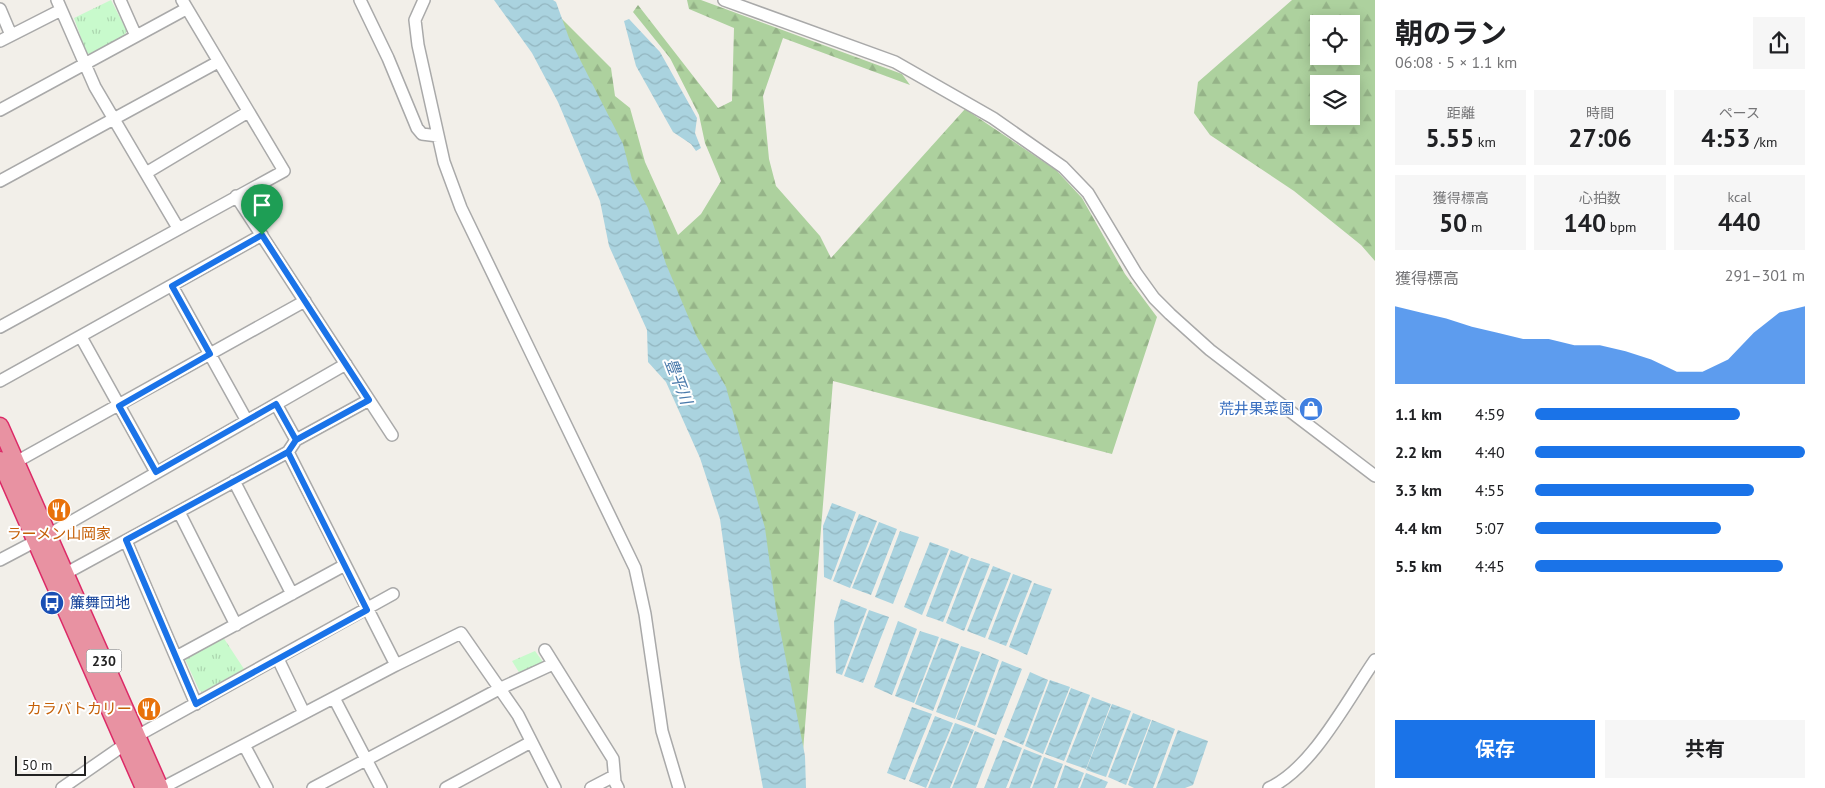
<!DOCTYPE html>
<html lang="ja">
<head>
<meta charset="utf-8">
<style>
  body { margin:0; font-family:"PT Sans","Noto Sans JP",sans-serif; background:#f6f6f6; color:#202124; height:100vh; display:flex; flex-direction:column; font-size:19px; white-space:nowrap }
  * { box-sizing:border-box; margin:0 }
  p { font-size:16px; color:#757577 }
  .icon { flex:none; width:28px; height:28px; fill:none; stroke:currentColor; stroke-width:2; stroke-linecap:round; stroke-linejoin:round }
  .map { position:relative; flex:1; overflow:hidden }
  .side { display:flex; flex-direction:column; background:#fff; width:450px }
  .side>* { flex:none }
  .controls { position:absolute; left:1310px; top:15px; display:grid; gap:10px }
  .controls a { display:grid; place-items:center; width:50px; height:50px; border-radius:0px; background:#fff; box-shadow:0 2px 12px #0003; font-size:25px }
  .scale { position:absolute; left:15px; bottom:12px; width:71px; box-sizing:border-box; padding-left:5px; border:2px solid #222; border-top:0; font-size:14px; line-height:18px; white-space:nowrap; color:#222; -webkit-text-stroke:4px #fff; paint-order:stroke }
  .pin { position:absolute; display:grid; place-items:center; width:42px; height:42px; color:#fff; margin:-51px -21px; border-radius:50% 50% 50% 0; rotate:-45deg; box-shadow:0 0 5px #0007 }
  .pin .icon { rotate:45deg }
  .round { display:grid; place-items:center; flex:none; width:52px; height:52px; border-radius:0px; background:#f6f6f6 }
  .summary { display:flex; align-items:center; justify-content:space-between; height:85px; padding:0 20px }
  h1 { font-size:28px; font-weight:700; line-height:38px }
  .figures { display:grid; grid-template-columns:repeat(3,1fr); gap:8px; height:85px; padding:5px 20px }
  .figures div { display:grid; align-content:center; border-radius:0px; background:#f6f6f6; text-align:center }
  .figures b { font-size:25px; font-weight:700 }
  .figures small { font-size:14px; font-weight:400 }
  .figures p { font-size:14px }
  .chart { height:140px; padding:10px 20px }
  .chart p { display:flex; justify-content:space-between }
  .chart svg { width:100%; height:90px; margin-top:5px; fill:#1a73e8; opacity:.7 }
  .cta { display:flex; gap:10px; margin-top:auto; padding:10px 20px }
  .cta a { flex:1; height:58px; border-radius:0px; background:#1a73e8; color:#fff; font-size:20px; font-weight:700; line-height:58px; text-align:center }
  .cta a+a { background:#f6f6f6; color:#202124 }
  ul { padding:0 20px; list-style:none; font-size:16px }
  li { display:grid; grid-template-columns:80px 60px 1fr; align-items:center; height:38px }
  li i { height:12px; border-radius:6px; background:#1a73e8 }
  main { display:flex; flex:1; min-height:0 }
  .map>svg:first-child { display:block }
</style>
</head>
<body>
<main>
<div class="map">
<svg width="1375" height="788" viewBox="0 0 1375 788">
  <defs>
    <pattern id="forest-firs" width="22" height="20" patternUnits="userSpaceOnUse" patternTransform="scale(1.25)"><rect width="22" height="20" fill="#add19e"/><path d="M5 1l3.5 6h-7zM16 11l3.5 6h-7z" fill="#95b388"/></pattern>
    <pattern id="park-tufts" width="24" height="20" patternUnits="userSpaceOnUse" patternTransform="scale(1.25)"><rect width="24" height="20" fill="#c8facc"/><path d="M3 7l-1-3M5 7V3M7 7l1-3M15 17l-1-3M17 17v-4M19 17l1-3" fill="none" stroke="#acd6af"/></pattern>
    <pattern id="water-waves" width="16" height="10" patternUnits="userSpaceOnUse" patternTransform="scale(1.25)"><rect width="16" height="10" fill="#aad3df"/><path d="M0 5q4-4 8 0t8 0" fill="none" stroke="#92b5bf"/></pattern>
  </defs>
  <rect width="100%" height="100%" fill="#f2efe9"/>
  <!-- forest -->
  <path fill="url(#forest-firs)" fill-rule="evenodd" d="M543,0L611,68L615,96L630,108L645,162L678,235L701,214L721,181L705,143L699,115L670,58L633,12L638,5L718,108L732,101L734,28L689,9L687,0H701L902,74L910,85L783,38L763,96L769,159L776,186L820,236L831,258L965,109L1056,170L1082,198L1125,274L1157,317L1112,454L833,381L803,751Z
    M1292,0H1375V261L1361,245L1294,191L1210,135L1194,113L1198,82ZM1319,24H1351V56H1319ZM1319,84H1351V116H1319Z"/>
  <!-- park -->
  <path fill="url(#park-tufts)" d="M111,0L127,31L123,37L89,54L86,52L74,18Z
    M223,637L244,669L202,692L199,690L185,659Z
    M535,651L543,662L520,674L512,661Z"/>
  <!-- water -->
  <path fill="url(#water-waves)" d="M494,0H553L556,2L569,38L623,144L632,179L648,208L666,264L696,335L726,387L765,528L776,609L805,756L806,788H763L740,663L720,519L700,458L666,382L648,362L647,330L609,246L600,201L558,102L532,53Z
    M629,19L660,52L697,118L695,133L701,148L696,151L691,144L673,132L636,66L624,21Z
    M832,503L856,512L831,580L824,577L823,526Z
    M859,514L877,521L850,588L833,581Z
    M879,522L897,529L871,595L852,588Z
    M900,531L919,537L893,604L875,597Z
    M930,542L949,549L922,615L904,607Z
    M951,550L969,557L943,622L926,616Z
    M971,558L990,564L964,631L946,623Z
    M993,566L1011,573L985,638L967,631Z
    M1013,574L1032,581L1006,646L988,639Z
    M1034,583L1052,589L1027,655L1009,647Z
    M841,599L867,609L842,675L836,673L834,622Z
    M869,610L889,617L863,683L844,676Z
    M898,621L917,629L892,695L874,687Z
    M920,631L939,637L914,703L895,696Z
    M941,638L959,644L933,711L915,704Z
    M961,646L980,652L955,719L936,712Z
    M982,653L999,660L975,726L956,719Z
    M1002,661L1022,669L996,735L977,727Z
    M1030,672L1048,680L1023,745L1004,737Z
    M1050,680L1070,687L1043,754L1025,746Z
    M1071,688L1090,695L1064,761L1045,754Z
    M1092,697L1111,704L1086,769L1066,762Z
    M1112,704L1131,711L1106,777L1086,770Z
    M912,707L932,714L905,780L887,773Z
    M1133,713L1151,720L1126,785L1108,777Z
    M935,716L953,723L926,788L909,781Z
    M1152,720L1175,729L1153,788H1134L1128,785Z
    M955,723L974,730L950,788H928Z
    M1178,730L1208,741L1193,785L1185,788H1156Z
    M975,731L995,739L976,788H952Z
    M1003,740L1022,748L1006,788H984Z
    M1024,749L1042,756L1030,788H1009Z
    M1044,757L1063,764L1054,788H1032Z
    M1065,765L1084,773L1078,788H1057Z
    M1086,773L1108,782L1105,788H1080Z"/>
  <g fill="none" stroke-linecap="round" stroke-linejoin="round">
    <!-- minor casing -->
    <g stroke="#a9a9a9" stroke-width="14">
      <path id="minor" d="M57,0L95,87L178,228
        M120,0L136,36
        M360,0L388,58L417,128L422,134L438,136
        M424,0L415,20L418,45L444,162L461,208L635,568L645,614L662,731L679,788
        M724,0L895,62L993,118L1063,167L1088,193L1136,273L1154,298L1170,314L1210,350L1375,476
        M0,9L11,35
        M0,41L61,10
        M0,110L186,9
        M146,173L248,112
        M0,181L218,62
        M236,196L392,435
        M172,286L247,421
        M0,327L284,171L182,0
        M81,337L156,472
        M0,381L262,235
        M276,404L296,440
        M288,452L296,440L369,400
        M16,462L305,301
        M234,481L292,594
        M179,512L236,625
        M126,541L196,704
        M0,560L55,531L346,364
        M61,576L288,452L396,665L162,788
        M545,650L613,759L615,782L618,788
        M176,657L345,565
        M278,659L304,713
        M396,665L461,633L518,715L555,788
        M334,698L381,788
        M244,745L267,788
        M62,788L137,736L393,594
        M313,788L501,688L553,664
        M446,788L531,742
        M591,788L614,776
        M1269,788C1312,769 1348,699 1375,660"/>
    </g>
    <!-- highway casing -->
    <g stroke="#dc2a67" stroke-width="19">
      <path id="highway" d="M0,426L160,788
        M0,460L144,788"/>
    </g>
    <!-- minor -->
    <use href="#minor" stroke="#fff" stroke-width="11"/>
    <!-- highway -->
    <use href="#highway" stroke="#e892a2" stroke-width="16"/>
  </g>
  <g fill="none" stroke-linecap="round" stroke-linejoin="round">
    <!-- route casing -->
    <g stroke="#fff" stroke-width="10">
      <path id="route" d="M262,235L172,286L210,354L119,406L156,472L276,404L296,440L288,452L367,610L196,704L126,540L288,452L296,440L369,400L262,235"/>
    </g>
    <!-- route -->
    <use href="#route" stroke="#1a73e8" stroke-width="6"/>
  </g>
  <!-- icons -->
  <defs>
    <g id="shop-disc" transform="scale(1.25)"><circle r="9.5" fill="#3f7fe0" stroke="#fff"/><path d="M-5-2.5h2.3a2.7 3.5 0 0 1 5.4 0H5L5.5 6h-11ZM-1.5-2.5h3a1.5 2.3 0 0 0-3 0Z" fill="#fff"/></g>
    <g id="restaurant-disc" transform="scale(1.25)"><circle r="9.5" fill="#e8710a" stroke="#fff"/><path d="M-5-6h1v4h1v-4h1v4h1v-4h1v5L-1.5 .5V6h-2V.5L-5-1ZM5-6V6H3V1.5H1.5Q1.5-4 5-6Z" fill="#fff"/></g>
    <g id="bus-disc" transform="scale(1.25)"><circle r="9.5" fill="#1a4fb4" stroke="#fff"/><path d="M-5-6H5V4H4V6H2V4H-2V6H-4V4H-5ZM-3.5-4V0h7V-4ZM-3.5 1.2v1.5H-2V1.2ZM2 1.2v1.5H3.5V1.2Z" fill="#fff"/></g>
  </defs>
  <g fill-rule="evenodd">
    <use href="#shop-disc" x="1311" y="409"/>
    <use href="#restaurant-disc" x="59" y="510"/>
    <use href="#bus-disc" x="52" y="603"/>
    <use href="#restaurant-disc" x="149" y="709"/>
  </g>
  <g text-anchor="middle" stroke-width="4" stroke-linejoin="round" paint-order="stroke">
    <!-- shield labels -->
    <rect fill="#fff" stroke="#646464" stroke-width="1" x="86.5" y="649.5" width="35" height="23" rx="4"/>
    <g font-size="14" font-weight="bold" fill="#222">
      <text x="104" y="666">230</text>
    </g>
    <!-- shop labels -->
    <g font-size="15" fill="#366cbe" stroke="#fff" text-anchor="end">
      <text x="1294" y="414">荒井果菜園</text>
    </g>
    <!-- food labels -->
    <g font-size="15" fill="#c56008" stroke="#fff">
      <text x="59" y="539">ラーメン山岡家</text>
      <text x="132" y="714" text-anchor="end">カラバトカリー</text>
    </g>
    <!-- transit labels -->
    <g font-size="15" fill="#164399" stroke="#fff" text-anchor="start">
      <text x="70" y="608">簾舞団地</text>
    </g>
    <!-- water labels -->
    <g font-size="16" font-style="italic" fill="#4a7aab" stroke="#fff">
      <text transform="translate(679 381) rotate(69)" y="6">豊平川</text>
    </g>
  </g>
</svg>
<div class="controls">
<a><svg class="icon" aria-label="locate" viewBox="0 0 24 24"><circle cx="12" cy="12" r="6"/><path d="M12 2v4M12 18v4M2 12h4M18 12h4"/></svg></a>
<a><svg class="icon" aria-label="layers" viewBox="0 0 24 24"><path d="M12 4l9 5-9 5-9-5zM3 14l9 5 9-5"/></svg></a>
</div>
<div class="scale">50 m</div>
<div class="pin" style="left:262px;top:235px;background:#1e9e55"><svg class="icon" aria-label="arrive" viewBox="0 0 24 24"><path d="M6 21V4h12l-3 4 3 4H6"/></svg></div>
</div>
<section class="side">
<div class="summary"><div><h1>朝のラン</h1><p>06:08 · 5 × 1.1 km</p></div><a class="round"><svg class="icon" aria-label="share" viewBox="0 0 24 24"><path d="M12 15V3M7 8l5-5 5 5M5 13v7h14v-7"/></svg></a></div>
<div class="figures">
<div><p>距離</p><b>5.55<small> km</small></b></div>
<div><p>時間</p><b>27:06</b></div>
<div><p>ペース</p><b>4:53<small> /km</small></b></div>
</div>
<div class="figures">
<div><p>獲得標高</p><b>50<small> m</small></b></div>
<div><p>心拍数</p><b>140<small> bpm</small></b></div>
<div><p>kcal</p><b>440</b></div>
</div>
<div class="chart"><p><span>獲得標高</span>291–301 m</p>
<svg viewBox="0 0 160 44" preserveAspectRatio="none"><path d="M0 44V6L10 9L20 12L30 16L40 19L50 22L60 22L70 25L80 25L90 28L100 32L110 38L120 38L130 32L140 19L150 9L160 6V44z"/></svg>
</div>
<ul>
<li><b>1.1 km</b>4:59<i style="width:76%"></i></li>
<li><b>2.2 km</b>4:40<i style="width:100%"></i></li>
<li><b>3.3 km</b>4:55<i style="width:81%"></i></li>
<li><b>4.4 km</b>5:07<i style="width:69%"></i></li>
<li><b>5.5 km</b>4:45<i style="width:92%"></i></li>
</ul>
<div class="cta"><a>保存</a><a>共有</a></div>
</section>
</main>
</body>
</html>
